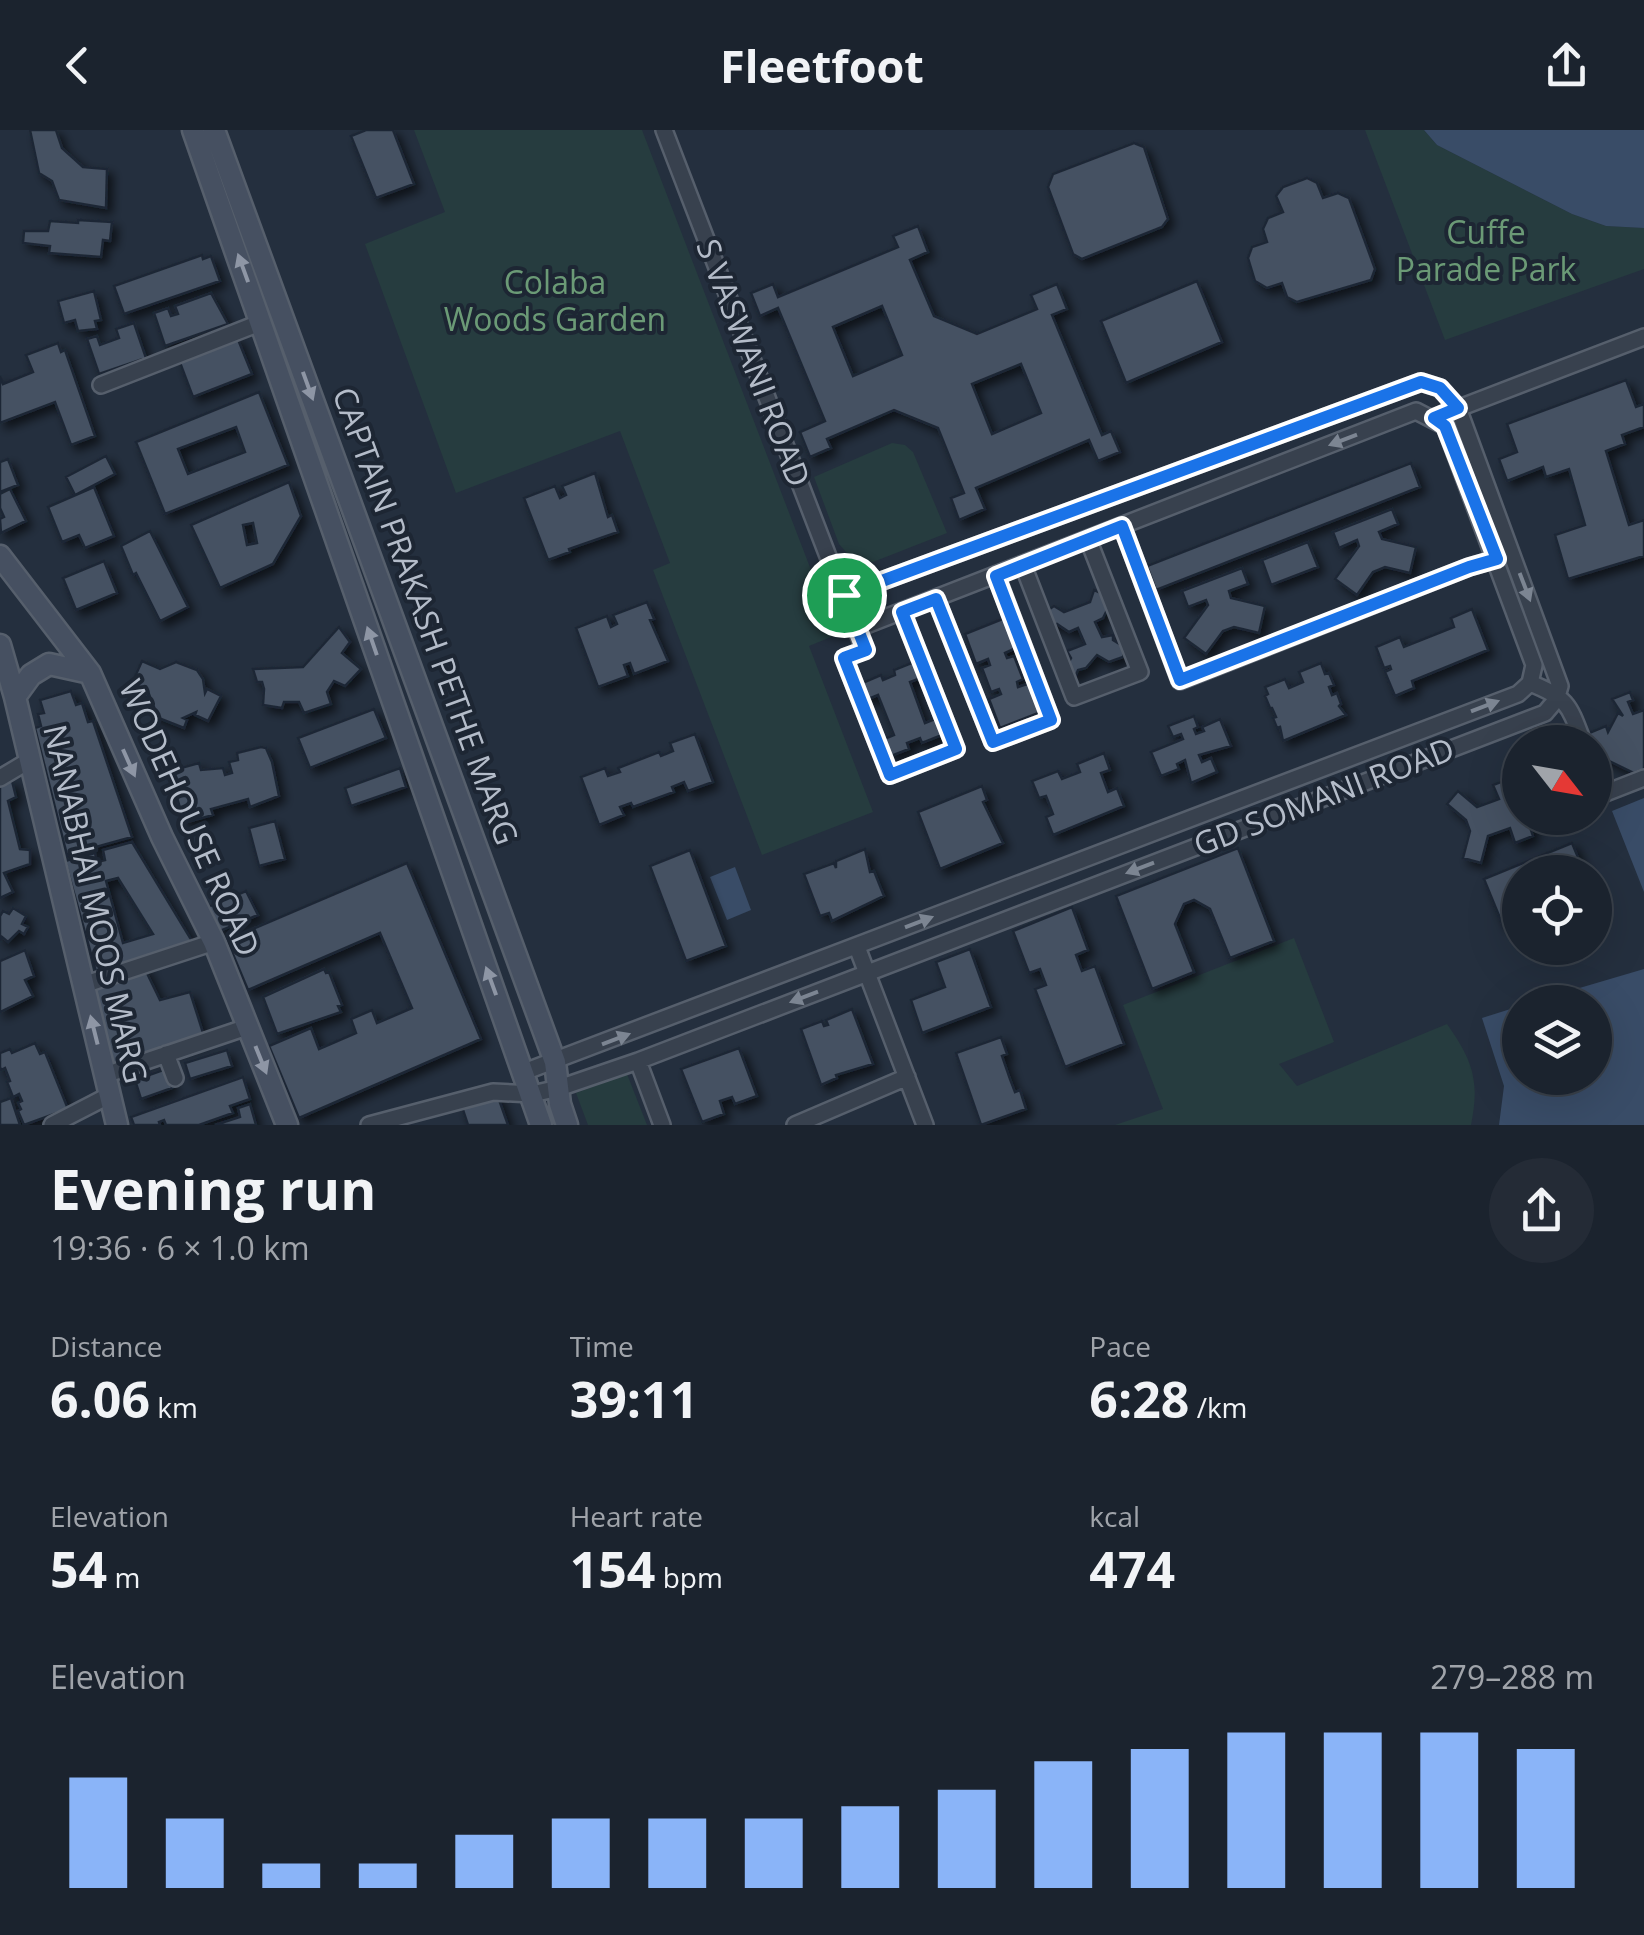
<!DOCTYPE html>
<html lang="en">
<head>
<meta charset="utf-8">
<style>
  body { margin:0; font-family:"Open Sans",sans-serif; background:#242b36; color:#f1f3f6; height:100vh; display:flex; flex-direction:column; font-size:38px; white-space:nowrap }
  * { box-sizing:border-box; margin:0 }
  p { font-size:32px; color:#a0a4aa }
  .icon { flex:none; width:55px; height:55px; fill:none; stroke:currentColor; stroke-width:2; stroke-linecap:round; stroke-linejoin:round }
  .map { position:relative; height:995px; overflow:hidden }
  .panel { display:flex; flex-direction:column; background:#1b232e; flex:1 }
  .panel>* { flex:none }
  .needle { width:65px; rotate:121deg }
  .buttons { position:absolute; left:1502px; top:595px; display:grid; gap:20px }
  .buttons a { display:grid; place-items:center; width:110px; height:110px; border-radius:50%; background:#1b232e; box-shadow:0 10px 40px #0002,0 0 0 2px #39404a; font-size:50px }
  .pin { position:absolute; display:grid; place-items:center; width:85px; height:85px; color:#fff; margin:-42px; border:5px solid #fff; border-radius:50%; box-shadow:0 2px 10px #0007 }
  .round { display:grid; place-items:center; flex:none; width:105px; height:105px; border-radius:52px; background:#242b36 }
  .summary { display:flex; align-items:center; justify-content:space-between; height:170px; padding:0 50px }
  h1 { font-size:55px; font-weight:700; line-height:75px }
  .figures { display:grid; grid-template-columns:repeat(3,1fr); gap:15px; height:170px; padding:10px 50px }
  .figures div { display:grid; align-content:center }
  .figures b { font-size:50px; font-weight:700 }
  .figures small { font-size:28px; font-weight:400 }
  .figures p { font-size:28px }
  .chart { height:280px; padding:20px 50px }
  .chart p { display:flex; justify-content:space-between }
  .chart svg { width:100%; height:180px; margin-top:10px; stroke:#8ab4f8; stroke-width:6 }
  header { display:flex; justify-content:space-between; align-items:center; height:130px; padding:0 50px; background:#1b232e; font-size:45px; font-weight:700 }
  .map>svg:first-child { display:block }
</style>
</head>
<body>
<header><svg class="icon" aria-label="back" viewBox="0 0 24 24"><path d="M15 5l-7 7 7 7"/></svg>Fleetfoot<svg class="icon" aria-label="share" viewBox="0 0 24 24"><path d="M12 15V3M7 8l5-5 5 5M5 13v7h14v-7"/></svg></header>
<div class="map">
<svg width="1644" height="995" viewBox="0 0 1644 995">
  <defs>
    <filter id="shadow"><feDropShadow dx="5.5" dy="5.5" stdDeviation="5" flood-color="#0009"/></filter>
  </defs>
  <rect width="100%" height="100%" fill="#242f3e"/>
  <!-- green -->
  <path fill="#263c3f" d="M414,0H642L836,505L809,516L873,682L762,725L653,440L670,433L620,301L456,363L365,114L445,82Z
    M1365,0H1424L1437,15L1572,84L1606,96L1644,98V139L1445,210Z
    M892,313L905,315L913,322L947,403L873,432L852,429L839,414L814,347Z
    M1294,808L1334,912L1279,934L1297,956L1447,894C1473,931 1480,951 1471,995H1115L1163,979L1123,875Z
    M627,944L647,995H588L576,963Z"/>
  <!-- water -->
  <path fill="#394c67" d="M1424,0H1644V98L1606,96L1572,84L1437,15Z
    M1644,668V762L1612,681Z
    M735,737L751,780L727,790L710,747Z
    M1644,839V995H1499L1504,956L1482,888L1520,876V948H1595V872H1532Z"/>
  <!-- building -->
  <path fill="#455162" stroke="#1f2835" stroke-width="2.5" fill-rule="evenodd" filter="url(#shadow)" d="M30,0H56L62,18L83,37L107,39L106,78L59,70L52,51L39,43Z
    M366,0H393L414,54L376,68L351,6Z
    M1134,13L1144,17L1168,89L1162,97L1082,129L1073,124L1048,57L1053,44Z
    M1307,48L1317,53L1323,68L1338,63L1349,68L1375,139L1371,150L1297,172L1287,167L1282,153L1267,158L1255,151L1248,128L1252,117L1267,112L1263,99L1268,88L1283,82L1276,66L1283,57Z
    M78,90L112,92L110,111L103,110L101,127L49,123L50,116L23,113L24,101H48L50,91L78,93Z
    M918,96L928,122L910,130L934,186L977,204L1037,179L1031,165L1057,154L1067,179L1052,185L1102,305L1111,301L1120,322L1098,331L1089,310L976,358L985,379L959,390L951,368L964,363L938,298L894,280L827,309L831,318L810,327L800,302L825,291L778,178L760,186L751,163L773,154L778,167L898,117L893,106ZM882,176L902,225L853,246L833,197ZM1021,234L1041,283L992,304L972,254Z
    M202,125L203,129L211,126L220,151L124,184L114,156Z
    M1197,151L1222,212L1126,253L1101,191Z
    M94,161L101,190L95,191L97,199L78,201L75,190L64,193L58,171Z
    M211,163L228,194L165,216L154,183L168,178L171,186L178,184L175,176Z
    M134,193L146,228L99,244L87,209L97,206L100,215L119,208L116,199Z
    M237,207L252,244L193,267L179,230Z
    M58,213L61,222L65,220L95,306L71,315L55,272L0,293V246L3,254L33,242L26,225Z
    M1626,250L1636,277L1644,274V297L1622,305L1625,314L1606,321L1629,395L1644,390V426L1568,449L1555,405L1585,395L1569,339L1546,347L1543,337L1507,351L1499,329L1517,322L1507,294Z
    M259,262L288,335L165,384L136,312ZM236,297L245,322L188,344L178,319Z
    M106,326L115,344L75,365L66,347Z
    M8,329L18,355L0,362V332Z
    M1411,333L1420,357L1156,460L1147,436Z
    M595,343L608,387L612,385L618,402L569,419L570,422L548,430L524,368L555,356L560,368L566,365L562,356Z
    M289,352L301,386L273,434L220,458L191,395ZM253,393L257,413L247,415L243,395Z
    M94,357L114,406L85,418L79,405L62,412L48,377Z
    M10,359L26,391L1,403L0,389L4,387L0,378V364Z
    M1392,379L1398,394L1379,402L1382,409L1416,417L1410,443L1385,437L1373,442L1357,465L1335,449L1359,416L1357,410L1339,418L1333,402Z
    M150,401L188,477L160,491L136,443L133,445L121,416Z
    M1308,412L1318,437L1271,455L1262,430Z
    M104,431L117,463L76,480L63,448Z
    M1242,438L1248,454L1229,461L1231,468L1265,476L1259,503L1234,497L1223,501L1206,524L1184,508L1208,475L1206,470L1188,477L1182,461Z
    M1094,460L1106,465L1104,472L1107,480L1103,488L1095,492L1102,507L1113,505V510L1126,518L1123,527L1109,532L1097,525L1086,538L1078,540L1075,547L1065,540L1071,528L1067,521L1085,514L1078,498L1069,502L1057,494L1050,497L1044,483L1054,476L1064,482L1090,472Z
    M647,472L654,489L650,490L668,531L634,544L630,533L624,535L628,546L598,557L576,498L607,486L611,497L617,494L613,485Z
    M1472,479L1488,520L1412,551L1414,558L1395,566L1385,542L1391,539L1390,536L1384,538L1376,517L1400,507L1404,517L1454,497L1451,488Z
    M1005,488L1016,518L1005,523L1007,528L1014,526L1023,549L1017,552L1018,557L1030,553L1041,582L1000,598L989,569L1001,564L999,559L991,562L982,538L990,535L988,529L976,534L965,504Z
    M339,497L350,512L342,523L361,539L345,556L334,551L327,562L331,574L304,583L299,572H284L282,578L263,575L264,559L262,552H257L253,539L303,537Z
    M142,531L160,539L176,532L197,540L203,549L205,563L207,559L221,566L208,591L195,585L196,582L183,588L187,590L184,598L151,585L154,577L149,564L147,568L129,560Z
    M914,532L921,548L910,552L925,593L935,589L942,605L922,613L920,608L907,613L909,619L891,626L884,609L894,605L878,565L866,570L860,554L881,545L883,550L895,545L894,540Z
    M1321,533L1325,544L1329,543L1334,555L1329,557L1332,565L1337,563L1341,574L1339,576L1346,585L1283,611L1280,597L1277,598L1273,588L1276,587L1272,578H1270L1265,566L1268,564L1265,557L1285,549L1289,558L1303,552L1299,542Z
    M71,561L76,575L82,573L88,592L93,591L132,707L67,725L35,598L41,596L38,584L44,583L40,570Z
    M1630,562L1633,570L1628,572L1633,584L1644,580V639L1634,643L1597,625L1589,603L1606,596L1608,602L1618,583L1623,586L1612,569Z
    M374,579L386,608L310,638L298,608Z
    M1194,586L1198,597L1194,599L1196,604L1204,601L1202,597L1220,589L1231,616L1199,625L1202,632L1211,628L1217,642L1191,653L1185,630L1177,634L1179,639L1161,646L1151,622L1183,609L1181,604L1173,607L1168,596Z
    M695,604L713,652L688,661L684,652L672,657L674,662L633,677L631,673L620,677L624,685L599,695L581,647L605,638L608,646L620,642L618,638L659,622L661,626L673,621L670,613Z
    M261,617L266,618L272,632L279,666L250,677L248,669L211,679L213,685L184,693L170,641L199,633L201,640L223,638L225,645L232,643L229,632L238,630L237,623Z
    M1104,623L1110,640L1101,643L1108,662L1117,658L1124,676L1053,705L1046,687L1053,684L1046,666L1039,668L1032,651L1058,641L1062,649L1080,642L1077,634Z
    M400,638L406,657L351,676L345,658Z
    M1511,648L1515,657L1520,655V688L1543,689L1529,694L1533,706L1515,713L1510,698L1488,706L1481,733L1463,728L1470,701L1466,690L1447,674L1458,661L1477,677L1499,669L1493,655Z
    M12,651L16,667L8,671L20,719L30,720V734L4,743L13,762L0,768V654Z
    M982,656L987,670L983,672L1003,713L940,739L918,682Z
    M275,691L285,729L259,736L249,698Z
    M132,712L192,811L97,845L65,731L95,723L97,732L105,730L103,720ZM118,748L153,804L123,813L106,751Z
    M1572,713L1584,742H1520V785L1502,793L1484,749Z
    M1238,718L1274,811L1230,828L1210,779L1194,770L1184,774L1175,794L1194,842L1152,859L1116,766Z
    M865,719L870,742L874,741L884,766L832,791L829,783L820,786L804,744L834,733L836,738V731Z
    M690,720L726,816L686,831L650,736Z
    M407,733L481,909L299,988L269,916L311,898L319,919L356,903L351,889L372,880L377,893L412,878L380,803L248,860L227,810Z
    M246,761L258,785L220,801L208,777Z
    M1072,777L1088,820L1076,825L1082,841L1095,836L1124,914L1065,937L1035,859L1046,855L1040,839L1029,843L1013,801Z
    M13,778L26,786L22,794L28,797L24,804L19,801L8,812L2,807L0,811V786L3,781L9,784Z
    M970,819L991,877L922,903L911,870L945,857L936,832Z
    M25,820L34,846L25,850L33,866L0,882V831Z
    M144,837L160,870L190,862L205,909L115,939L88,856Z
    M324,839L326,843L329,842L342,875L338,876L341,882L277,904L263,867Z
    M852,879L873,934L836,945L837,948L821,955L801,899L822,891L824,896L828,895L826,890Z
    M1001,907L1007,924L1002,926L1010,949L1015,962L1020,960L1026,979L981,995L956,923Z
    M35,913L40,924L45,922L68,979L24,995L18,981L21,979L18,973L22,971L19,964L13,967L7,952L10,951L5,938L1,940L0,937V923L10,919L12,923Z
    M739,918L757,966L735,974L732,967L720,971L724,984L702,992L681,939Z
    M227,920L232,936L190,949L185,933Z
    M166,939L172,958L141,969L135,950Z
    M243,947L250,969L230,976L233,983L199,995H166L164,990L159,992L160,995H134L131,987Z
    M497,964L508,995H468L462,977Z
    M11,968L20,995H0V972Z
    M250,974L256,995H215L240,987L238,978Z"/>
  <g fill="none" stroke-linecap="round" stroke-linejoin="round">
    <!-- minor casing -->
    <g stroke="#565f6c" stroke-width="20">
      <path id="minor" d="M101,255L262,192
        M1433,288L1644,207
        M1122,396L1180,551L1469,437L1497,429
        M1023,435L1074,567L1140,542L1088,409
        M936,469L993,612L1051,590L996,445
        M856,499L865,520L844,528L890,645L956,619L902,482
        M1530,553C1568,568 1569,575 1583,612
        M1595,643L1603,664L1644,648
        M0,648L30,630
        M857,817L925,995
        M83,855L214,812
        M166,924L175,948
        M638,931L662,995
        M524,942L1518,564L1530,553L1534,535L1445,296L1416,281L856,499L664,0
        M105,945L247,897
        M52,995L110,965
        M369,995L493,962L532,964L559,958L638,931L1545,583L1556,570L1560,556L1458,278L1440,258L1421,252L844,465
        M795,995L907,947"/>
    </g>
    <!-- secondary casing -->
    <g stroke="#565f6c" stroke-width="25">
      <path id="secondary" d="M193,0L541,995
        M214,0L555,932L560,974L567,995
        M0,426L90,543L162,707L214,812L287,995
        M0,515L15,567L117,995
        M15,567L31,545L49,534L90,543"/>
    </g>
    <!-- minor -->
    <use href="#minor" stroke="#38414e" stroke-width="15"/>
    <!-- secondary -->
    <use href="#secondary" stroke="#465061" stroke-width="20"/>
  </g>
  <!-- one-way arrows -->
  <defs><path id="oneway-solid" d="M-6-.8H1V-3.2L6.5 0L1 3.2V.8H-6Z" transform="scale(2.5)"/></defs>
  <g fill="#8e96a5">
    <use href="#oneway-solid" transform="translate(243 138) rotate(-110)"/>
    <use href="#oneway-solid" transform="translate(308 256) rotate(70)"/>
    <use href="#oneway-solid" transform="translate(372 511) rotate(-109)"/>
    <use href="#oneway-solid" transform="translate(129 633) rotate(66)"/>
    <use href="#oneway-solid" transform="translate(491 851) rotate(-110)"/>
    <use href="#oneway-solid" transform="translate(94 900) rotate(-104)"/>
    <use href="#oneway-solid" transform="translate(261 930) rotate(68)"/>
  </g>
  <g fill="#7c8592">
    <use href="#oneway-solid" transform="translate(1343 310) rotate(159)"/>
    <use href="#oneway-solid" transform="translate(1525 457) rotate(69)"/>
    <use href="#oneway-solid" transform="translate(1485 576) rotate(-21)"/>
    <use href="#oneway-solid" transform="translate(1140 738) rotate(159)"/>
    <use href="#oneway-solid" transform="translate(919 792) rotate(-21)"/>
    <use href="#oneway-solid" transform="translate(804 867) rotate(159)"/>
    <use href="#oneway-solid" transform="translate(616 909) rotate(-21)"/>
  </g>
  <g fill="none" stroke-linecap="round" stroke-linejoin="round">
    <!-- route casing -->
    <g stroke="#fff" stroke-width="20">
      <path id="route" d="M1421,252L1440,258L1458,278L1434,288L1445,296L1497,429L1469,437L1180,550L1122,396L996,446L1051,590L993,612L936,469L902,482L956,619L890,645L844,528L866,520L844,465Z"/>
    </g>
    <!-- route -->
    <use href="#route" stroke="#1a73e8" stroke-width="12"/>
  </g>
  <g text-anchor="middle" stroke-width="8" stroke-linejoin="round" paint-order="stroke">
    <!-- park labels -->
    <g font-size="32" fill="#6b9a76" stroke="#1d2633">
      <text x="1486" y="114">Cuffe<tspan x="1486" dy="37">Parade Park</tspan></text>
      <text x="555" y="164">Colaba<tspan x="555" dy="37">Woods Garden</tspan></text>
    </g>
    <!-- street labels -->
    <g font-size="32" fill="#b4bcc9" stroke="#1d2633">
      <text transform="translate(753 233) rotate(69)" y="11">S VASWANI ROAD</text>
      <text transform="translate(425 486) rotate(70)" y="11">CAPTAIN PRAKASH PETHE MARG</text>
      <text transform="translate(1324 667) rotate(-21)" y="11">GD SOMANI ROAD</text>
      <text transform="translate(189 688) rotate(66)" y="11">WODEHOUSE ROAD</text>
      <text transform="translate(95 774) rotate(77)" y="11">NANABHAI MOOS MARG</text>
    </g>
  </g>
</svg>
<div class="buttons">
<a><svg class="needle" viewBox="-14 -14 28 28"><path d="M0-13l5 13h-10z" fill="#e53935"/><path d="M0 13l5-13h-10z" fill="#a0a4aa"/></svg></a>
<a><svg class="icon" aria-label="locate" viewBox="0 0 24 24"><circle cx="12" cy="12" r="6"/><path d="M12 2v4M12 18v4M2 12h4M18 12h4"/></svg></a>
<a><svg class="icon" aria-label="layers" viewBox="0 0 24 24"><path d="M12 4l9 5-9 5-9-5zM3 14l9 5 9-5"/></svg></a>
</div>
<div class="pin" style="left:844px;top:465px;background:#1e9e55"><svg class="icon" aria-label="arrive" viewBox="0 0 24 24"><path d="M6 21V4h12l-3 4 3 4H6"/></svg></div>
</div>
<section class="panel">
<div class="summary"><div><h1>Evening run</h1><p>19:36 · 6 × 1.0 km</p></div><a class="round"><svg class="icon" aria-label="share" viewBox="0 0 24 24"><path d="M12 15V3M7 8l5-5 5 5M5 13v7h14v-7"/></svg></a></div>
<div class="figures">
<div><p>Distance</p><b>6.06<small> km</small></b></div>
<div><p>Time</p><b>39:11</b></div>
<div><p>Pace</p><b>6:28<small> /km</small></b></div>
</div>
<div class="figures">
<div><p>Elevation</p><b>54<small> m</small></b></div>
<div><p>Heart rate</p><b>154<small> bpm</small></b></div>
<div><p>kcal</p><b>474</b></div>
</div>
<div class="chart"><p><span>Elevation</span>279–288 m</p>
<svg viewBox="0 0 160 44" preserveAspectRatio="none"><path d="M5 44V17M15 44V27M25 44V38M35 44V38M45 44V31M55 44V27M65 44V27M75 44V27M85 44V24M95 44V20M105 44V13M115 44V10M125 44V6M135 44V6M145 44V6M155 44V10"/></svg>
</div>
</section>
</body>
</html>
